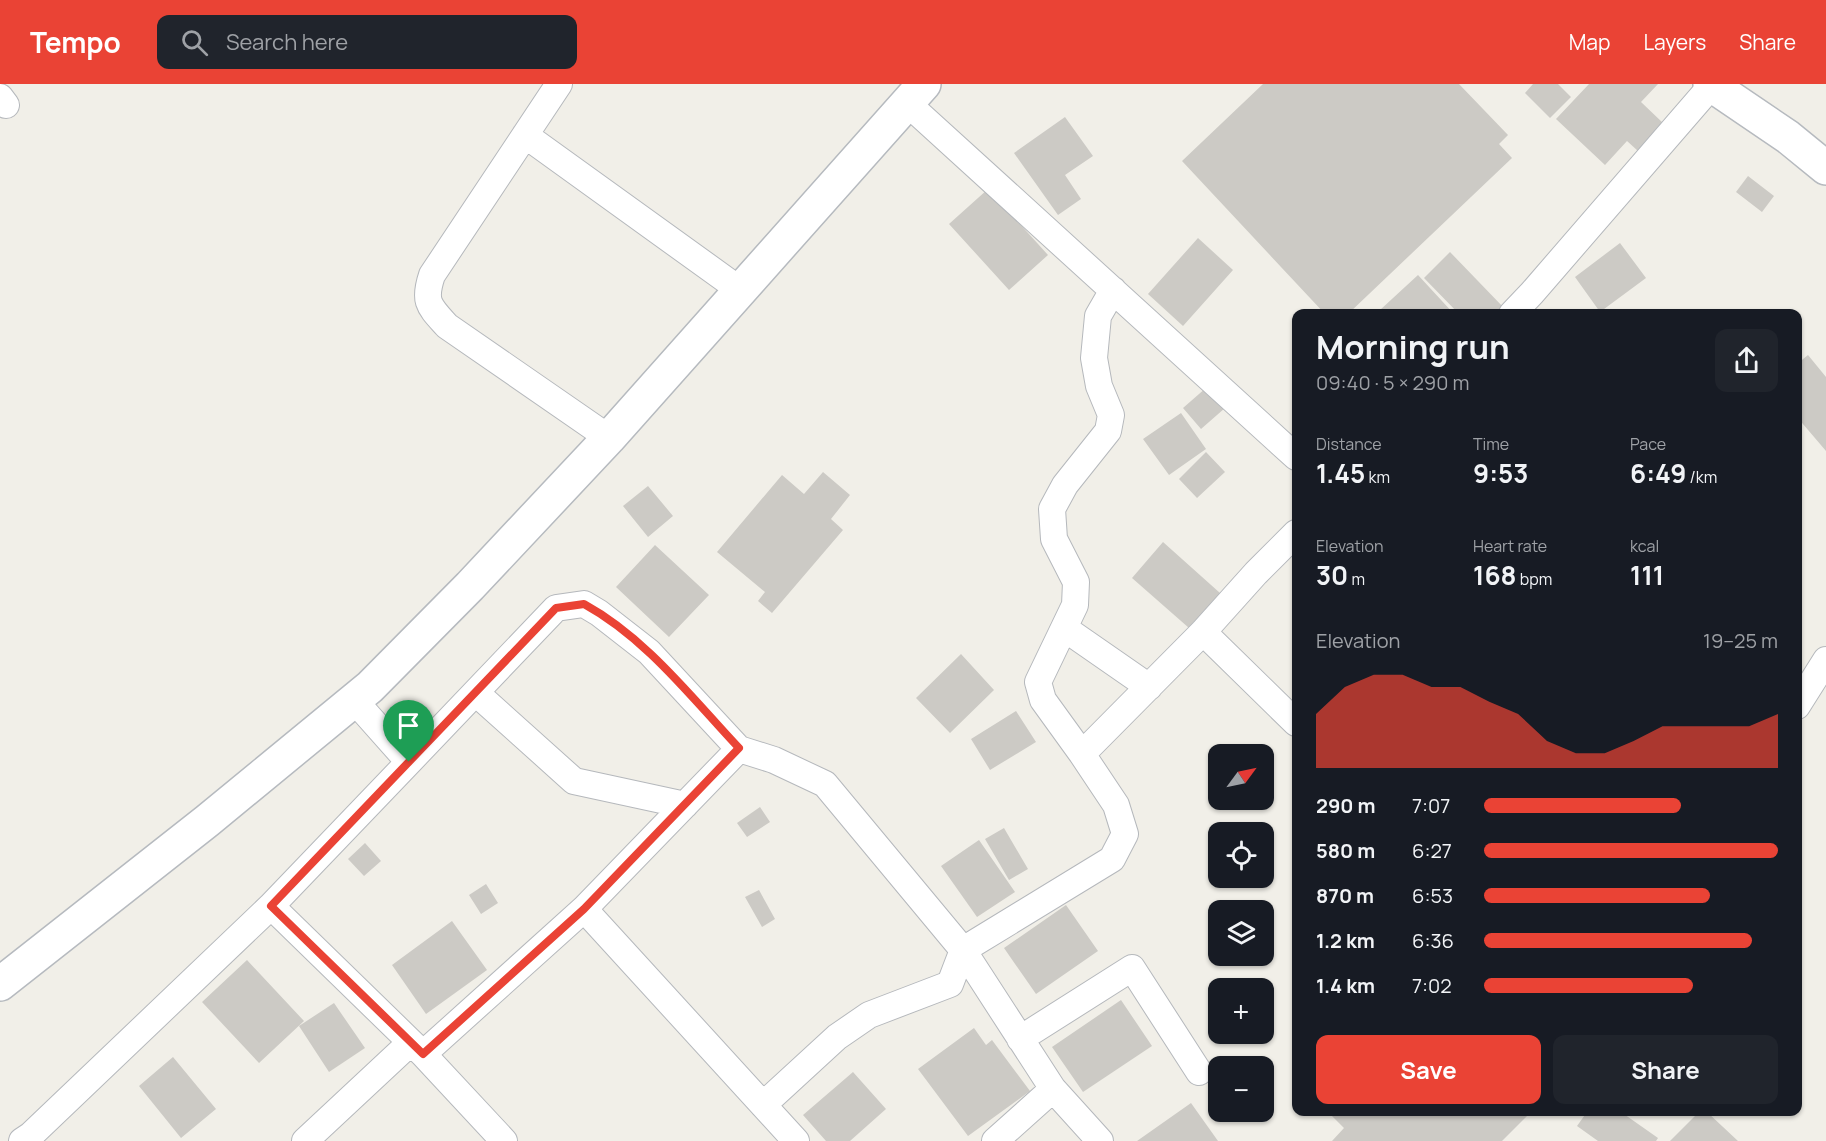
<!DOCTYPE html>
<html lang="en">
<head>
<meta charset="utf-8">
<style>
  body { margin:0; font-family:Manrope,sans-serif; background:#20242c; color:#f1f3f6; height:100vh; display:flex; flex-direction:column; font-size:22px; white-space:nowrap }
  * { box-sizing:border-box; margin:0 }
  p { font-size:20px; color:#9ea1a6 }
  .icon { flex:none; width:33px; height:33px; fill:none; stroke:currentColor; stroke-width:2; stroke-linecap:round; stroke-linejoin:round }
  .map { position:relative; flex:1; overflow:hidden }
  .panel { position:absolute; left:1292px; top:225px; width:510px; height:807px; display:flex; flex-direction:column; background:#171b24; border-radius:12px; box-shadow:0 2px 4px #0004 }
  .panel>* { flex:none }
  .needle { width:39px; rotate:57deg }
  .buttons { position:absolute; left:1208px; top:660px; display:grid; gap:12px }
  .buttons a { display:grid; place-items:center; width:66px; height:66px; border-radius:12px; background:#171b24; box-shadow:0 2px 4px #0004; font-size:30px }
  .pin { position:absolute; display:grid; place-items:center; width:51px; height:51px; color:#fff; margin:-62px -26px; border-radius:50% 50% 50% 0; rotate:-45deg; box-shadow:0 0 6px #0007 }
  .pin .icon { rotate:45deg }
  .round { display:grid; place-items:center; flex:none; width:63px; height:63px; border-radius:12px; background:#20242c }
  .summary { display:flex; align-items:center; justify-content:space-between; height:102px; padding:0 24px }
  h1 { font-size:33px; font-weight:700; line-height:45px }
  .figures { display:grid; grid-template-columns:repeat(3,1fr); gap:9px; height:102px; padding:6px 24px }
  .figures div { display:grid; align-content:center }
  .figures b { font-size:26px; font-weight:700 }
  .figures small { font-size:16px; font-weight:400 }
  .figures p { font-size:16px }
  .chart { height:168px; padding:12px 24px }
  .chart p { display:flex; justify-content:space-between }
  .chart svg { width:100%; height:108px; margin-top:6px; fill:#ea4335; opacity:.7 }
  .button { display:flex; gap:12px; margin-top:auto; padding:12px 24px }
  .button a { flex:1; height:69px; border-radius:12px; background:#ea4335; color:#fff; font-size:24px; font-weight:700; line-height:69px; text-align:center }
  .button a+a { background:#20242c; color:#f1f3f6 }
  ul { padding:0 24px; list-style:none; font-size:20px }
  li { display:grid; grid-template-columns:96px 72px 1fr; align-items:center; height:45px }
  li i { height:15px; border-radius:8px; background:#ea4335 }
  header { display:flex; align-items:center; gap:36px; box-sizing:border-box; height:84px; padding:0 30px; background:#ea4335; color:#fff }
  header strong { font-size:28px }
  nav { display:flex; gap:33px; margin-inline-start:auto; font-size:21px }
  .search { width:420px; height:54px; background:#20242c; display:flex; align-items:center; gap:15px; box-sizing:border-box; padding:0 21px; border-radius:12px; color:#9ea1a6; font-size:22px }
  .map>svg:first-child { display:block }
</style>
</head>
<body>
<header>
<strong>Tempo</strong>
<div class="search"><svg class="icon" aria-label="search" viewBox="0 0 24 24"><circle cx="10" cy="10" r="6"/><path d="M15 15l6 6"/></svg>Search here</div>
<nav><a>Map</a><a>Layers</a><a>Share</a></nav>
</header>
<div class="map">
<svg width="1826" height="1057" viewBox="0 0 1826 1057">
  <rect width="100%" height="100%" fill="#f1efe8"/>
  <!-- building -->
  <path fill="#cccac5" d="M1263,0H1459L1508,51L1499,60L1512,74L1348,230H1325L1182,77Z
    M1533,0H1558L1571,13L1550,34L1525,9Z
    M1589,0H1658L1641,18L1663,39L1638,67L1627,57L1605,81L1556,35Z
    M1065,33L1093,72L1065,91L1081,115L1058,131L1014,69Z
    M1748,92L1774,112L1762,128L1736,108Z
    M988,105L1048,171L1009,206L949,140Z
    M1198,154L1233,186L1183,242L1148,210Z
    M1620,159L1646,194L1600,228L1575,193Z
    M1450,168L1505,225L1500,230H1459L1424,194Z
    M1418,191L1454,230H1384L1380,226Z
    M1808,271L1826,293V367L1797,333V280Z
    M1207,303L1225,324L1201,345L1183,324Z
    M1181,329L1206,365L1169,391L1143,355Z
    M1206,368L1225,388L1197,414L1179,395Z
    M823,388L850,411L831,435L843,446L772,529L758,517L765,508L717,468L782,391L804,410Z
    M648,402L673,432L648,453L623,422Z
    M1163,458L1220,509L1189,544L1132,494Z
    M655,461L709,511L669,553L616,503Z
    M961,570L994,606L950,649L916,614Z
    M1016,627L1036,658L990,686L971,655Z
    M760,723L770,738L747,753L737,739Z
    M1004,744L1028,785L1009,796L985,755Z
    M979,756L1015,808L977,833L941,782Z
    M365,759L381,777L364,792L348,775Z
    M486,800L498,819L481,830L469,811Z
    M759,806L775,835L762,843L745,813Z
    M1066,821L1098,867L1036,910L1004,864Z
    M452,837L487,886L426,930L392,881Z
    M247,876L304,937L259,979L202,918Z
    M1121,916L1152,962L1083,1008L1052,963Z
    M334,919L365,964L329,988L299,942Z
    M974,944L986,961L992,956L1030,1007L968,1052L918,985Z
    M173,973L216,1025L181,1054L139,1002Z
    M853,988L886,1025L850,1057H826L803,1031Z
    M1191,1019L1218,1057H1137Z
    M1334,1028H1531L1502,1057H1332L1344,1044L1331,1031Z
    M1587,1028H1621L1658,1054L1656,1057H1598L1577,1042Z
    M1699,1028H1707L1738,1057H1670Z"/>
  <g fill="none" stroke-linecap="round" stroke-linejoin="round">
    <!-- street casing -->
    <g stroke="#b5b8bc" stroke-width="28">
      <path id="street" d="M559,0L432,191C423,218 429,222 447,242L609,354
        M0,13L6,21
        M907,19L1296,373
        M525,51L740,206
        M1512,230L1532,209L1712,1
        M1064,544L1149,603
        M1203,548L1296,639
        M476,609L574,697L685,721
        M354,616L409,678L271,822L423,970L504,1057
        M1797,622L1826,576
        M1082,670L1043,616L1038,598L1075,521L1076,498L1054,455L1052,425L1065,401L1108,347L1111,331L1099,302L1094,274L1098,232L1113,206
        M409,678L556,524L584,520L599,529L649,568L739,665L774,676L825,700L963,866L1053,1005
        M584,825L796,1057
        M1020,955L1132,884L1199,988
        M423,970L584,825L739,665
        M763,1021L837,953L869,931L950,900L963,866L1112,775L1125,750L1116,721L1082,670L1203,548L1256,489L1296,449
        M22,1057L31,1051L271,822
        M305,1057L410,959
        M995,1057L1053,1005L1100,1057"/>
    </g>
    <!-- secondary casing -->
    <g stroke="#b6babf" stroke-width="36">
      <path id="secondary" d="M1710,0L1788,53L1826,84
        M0,900L207,737L370,603L470,502L609,354L924,0"/>
    </g>
    <!-- street -->
    <use href="#street" stroke="#fff" stroke-width="26"/>
    <!-- secondary -->
    <use href="#secondary" stroke="#fff" stroke-width="33"/>
  </g>
  <g fill="none" stroke-linecap="round" stroke-linejoin="round">
    <!-- route casing -->
    <g stroke="#fff" stroke-width="12">
      <path id="route" d="M584,520C646,554 691,613 739,664L584,825L423,970L271,822L556,524Z"/>
    </g>
    <!-- route -->
    <use href="#route" stroke="#ea4335" stroke-width="8"/>
  </g>
</svg>
<div class="buttons">
<a><svg class="needle" viewBox="-14 -14 28 28"><path d="M0-13l5 13h-10z" fill="#e53935"/><path d="M0 13l5-13h-10z" fill="#9ea1a6"/></svg></a>
<a><svg class="icon" aria-label="locate" viewBox="0 0 24 24"><circle cx="12" cy="12" r="6"/><path d="M12 2v4M12 18v4M2 12h4M18 12h4"/></svg></a>
<a><svg class="icon" aria-label="layers" viewBox="0 0 24 24"><path d="M12 4l9 5-9 5-9-5zM3 14l9 5 9-5"/></svg></a>
<a>+</a>
<a>−</a>
</div>
<div class="pin" style="left:409px;top:678px;background:#1e9e55"><svg class="icon" aria-label="arrive" viewBox="0 0 24 24"><path d="M6 21V4h12l-3 4 3 4H6"/></svg></div>
<section class="panel">
<div class="summary"><div><h1>Morning run</h1><p>09:40 · 5 × 290 m</p></div><a class="round"><svg class="icon" aria-label="share" viewBox="0 0 24 24"><path d="M12 15V3M7 8l5-5 5 5M5 13v7h14v-7"/></svg></a></div>
<div class="figures">
<div><p>Distance</p><b>1.45<small> km</small></b></div>
<div><p>Time</p><b>9:53</b></div>
<div><p>Pace</p><b>6:49<small> /km</small></b></div>
</div>
<div class="figures">
<div><p>Elevation</p><b>30<small> m</small></b></div>
<div><p>Heart rate</p><b>168<small> bpm</small></b></div>
<div><p>kcal</p><b>111</b></div>
</div>
<div class="chart"><p><span>Elevation</span>19–25 m</p>
<svg viewBox="0 0 160 44" preserveAspectRatio="none"><path d="M0 44V22L10 11L20 6L30 6L40 11L50 11L60 17L70 22L80 33L90 38L100 38L110 33L120 27L130 27L140 27L150 27L160 22V44z"/></svg>
</div>
<ul>
<li><b>290 m</b>7:07<i style="width:67%"></i></li>
<li><b>580 m</b>6:27<i style="width:100%"></i></li>
<li><b>870 m</b>6:53<i style="width:77%"></i></li>
<li><b>1.2 km</b>6:36<i style="width:91%"></i></li>
<li><b>1.4 km</b>7:02<i style="width:71%"></i></li>
</ul>
<div class="button"><a>Save</a><a>Share</a></div>
</section>
</div>
</body>
</html>
